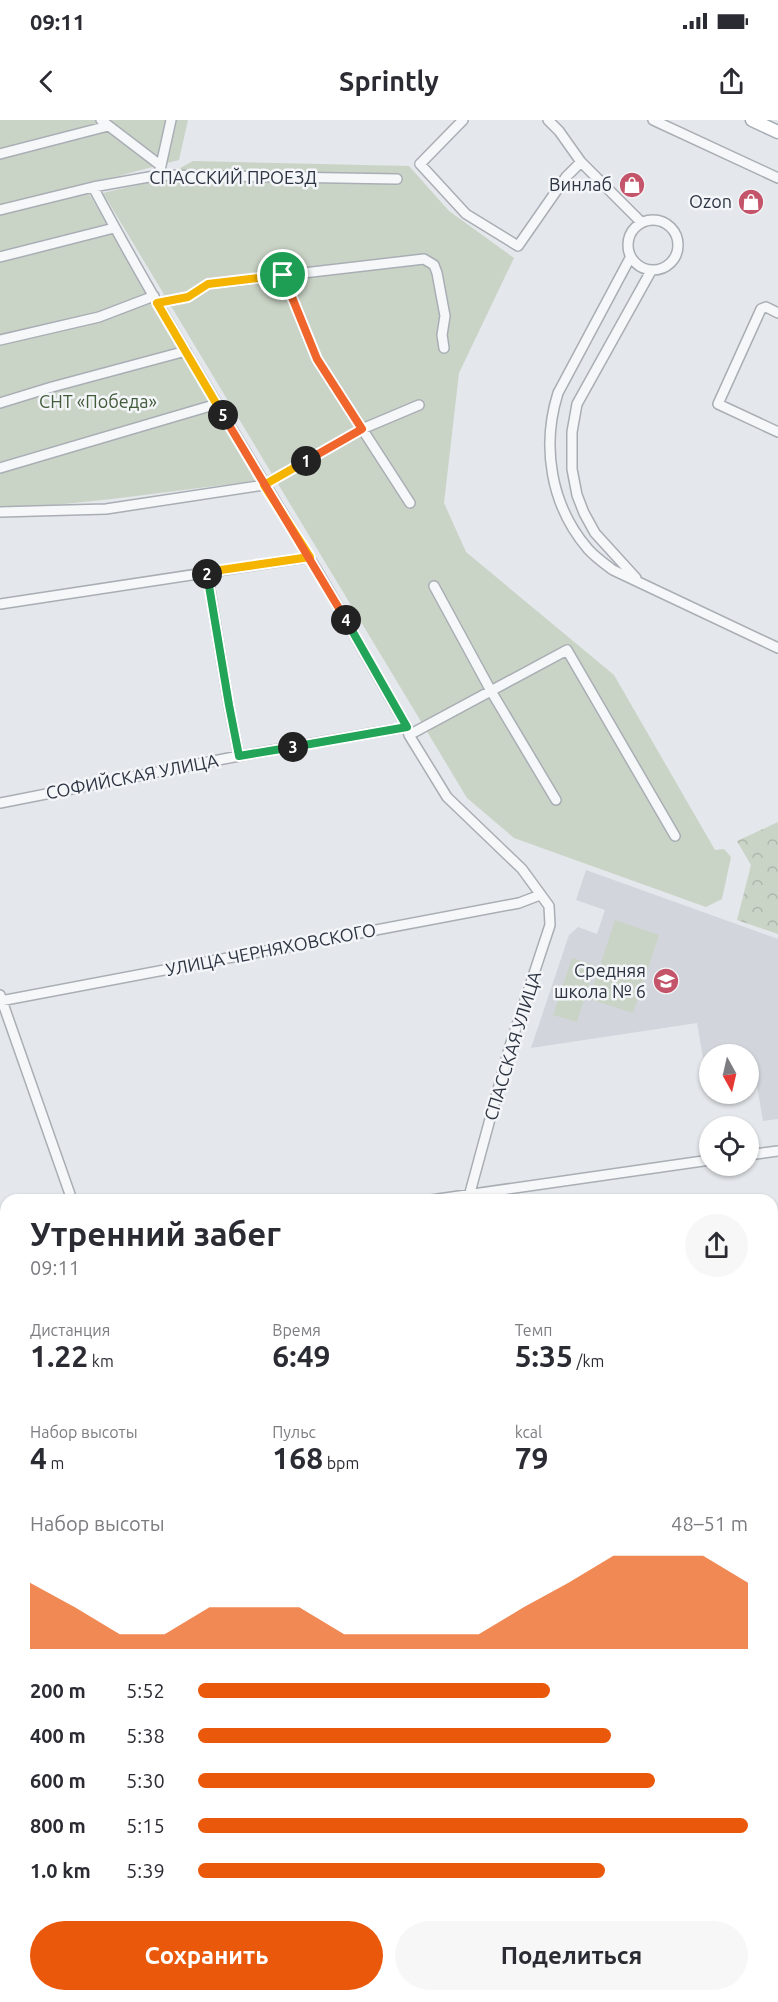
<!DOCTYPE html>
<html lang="ru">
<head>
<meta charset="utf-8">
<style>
  body { margin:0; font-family:Ubuntu,sans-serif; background:#f7f7f7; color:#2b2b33; height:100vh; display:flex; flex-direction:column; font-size:22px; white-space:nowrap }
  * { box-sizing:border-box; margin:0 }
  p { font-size:20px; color:#7c7c81 }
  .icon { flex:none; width:33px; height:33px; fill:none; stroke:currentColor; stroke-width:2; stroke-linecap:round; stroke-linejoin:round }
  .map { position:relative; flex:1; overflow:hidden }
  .sheet { position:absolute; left:0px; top:1074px; width:778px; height:808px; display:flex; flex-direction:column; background:#fff; border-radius:18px 18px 0 0; box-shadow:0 2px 4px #0004 }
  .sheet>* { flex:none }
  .needle { width:39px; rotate:172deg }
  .tools { position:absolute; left:699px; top:924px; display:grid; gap:12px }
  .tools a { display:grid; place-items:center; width:60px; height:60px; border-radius:50%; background:#fff; box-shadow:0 2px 4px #0004; font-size:30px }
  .pin { position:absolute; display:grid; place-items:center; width:51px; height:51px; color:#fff; margin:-26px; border:3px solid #fff; border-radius:50%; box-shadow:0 2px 6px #0007 }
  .km { position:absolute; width:30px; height:30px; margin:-15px; border-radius:50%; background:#222; color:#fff; font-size:16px; line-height:30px; text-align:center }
  .round { display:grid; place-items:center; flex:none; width:63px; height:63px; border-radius:32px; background:#f7f7f7 }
  .head { display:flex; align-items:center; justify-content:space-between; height:102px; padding:0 30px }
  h1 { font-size:33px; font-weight:700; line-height:45px }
  .stats { display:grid; grid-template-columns:repeat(3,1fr); gap:9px; height:102px; padding:6px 30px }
  .stats div { display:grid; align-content:center }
  .stats b { font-size:30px; font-weight:700 }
  .stats small { font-size:16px; font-weight:400 }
  .stats p { font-size:16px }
  .chart { height:168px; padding:12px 30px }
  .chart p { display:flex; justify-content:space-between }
  .chart svg { width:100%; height:108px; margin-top:6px; fill:#ea580c; opacity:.7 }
  .cta { display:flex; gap:12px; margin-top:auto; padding:12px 30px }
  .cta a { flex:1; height:69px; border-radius:36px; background:#ea580c; color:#fff; font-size:24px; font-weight:700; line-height:69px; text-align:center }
  .cta a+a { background:#f7f7f7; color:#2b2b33 }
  ul { padding:0 30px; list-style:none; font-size:20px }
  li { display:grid; grid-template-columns:96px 72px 1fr; align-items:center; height:45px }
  li i { height:15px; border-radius:8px; background:#ea580c }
  .status { display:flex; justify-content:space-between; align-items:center; height:42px; padding:0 30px; background:#fff; direction:ltr }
  .status svg { height:16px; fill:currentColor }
  header { display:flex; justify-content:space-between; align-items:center; height:78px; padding:0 30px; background:#fff; font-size:27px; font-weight:700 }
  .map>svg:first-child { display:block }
</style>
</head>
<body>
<div class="status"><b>09:11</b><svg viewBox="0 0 49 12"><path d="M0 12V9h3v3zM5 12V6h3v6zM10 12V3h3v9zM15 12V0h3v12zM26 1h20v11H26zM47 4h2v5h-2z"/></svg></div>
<header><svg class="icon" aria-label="back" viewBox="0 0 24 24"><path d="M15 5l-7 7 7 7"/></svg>Sprintly<svg class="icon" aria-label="share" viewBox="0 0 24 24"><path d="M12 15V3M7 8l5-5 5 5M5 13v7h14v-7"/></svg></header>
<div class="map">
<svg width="778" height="1882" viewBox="0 0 778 1882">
  <defs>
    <pattern id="forest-crowns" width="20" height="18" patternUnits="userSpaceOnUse" patternTransform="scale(1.5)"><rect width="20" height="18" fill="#cad4c6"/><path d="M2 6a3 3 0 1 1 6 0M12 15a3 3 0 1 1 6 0" fill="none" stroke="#aeb7ab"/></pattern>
  </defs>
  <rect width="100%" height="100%" fill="#e4e7eb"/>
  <!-- built -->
  <path fill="#d2d6dc" d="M586,750L778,819V999L763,1001L756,960L749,961L748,934H710L708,967L697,903L531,928L569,815L578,807L597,814L605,790L576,780Z
    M777,1728H778V1778L772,1777Z"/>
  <!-- green -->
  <path fill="#cad4c6" d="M0,0H188L179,40L84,65L215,287L255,361L112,379L0,391Z
    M193,41L409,46L449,91L514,138L459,253L444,383L466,432L614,555L715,730L724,729L731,737L722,779L706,787L514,718L467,678L103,73L158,60Z
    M615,800L659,815L633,893L589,879Z
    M572,838L595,845L577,902L553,895Z"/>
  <!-- forest -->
  <path fill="url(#forest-crowns)" d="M778,702V814L737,800L751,745L737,721Z
    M778,1215V1530L772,1529V1226Z
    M0,1765H2L1,1780L6,1781V1876L21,1877L19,1882H0Z
    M722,1877V1882H589L588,1877Z"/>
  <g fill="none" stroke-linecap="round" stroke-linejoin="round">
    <!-- minor casing -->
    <g stroke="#a9aeb5" stroke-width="12">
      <path id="minor" d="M101,0L160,45
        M463,0L420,44L466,94L518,126L566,57L581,42
        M548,0L559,11L581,42L641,102
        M653,0L778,58
        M0,34L108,6
        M160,50L171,0
        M93,67C160,193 236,315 309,437C343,493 374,551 407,607L409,615L447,677L522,749L549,786L550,805L509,929L468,1080
        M0,90L93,67L160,55L397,59
        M628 125a25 25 0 1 1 50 0a25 25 0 1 1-50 0Z
        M0,137L114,108
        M630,138L558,273C541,327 551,386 588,429C595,437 605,444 613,450L778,528
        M283,155L317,239L410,383
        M157,183L188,177L208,164L424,139L434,145L437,153L445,196L442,215L444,228
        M778,193L766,187L761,189L718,284L778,312
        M0,220L99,197L154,176
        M0,283L52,267L186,231
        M0,348L217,284
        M0,392L106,389L264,365L362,309L419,285
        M207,452L229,586L239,636
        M636,458L595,413L584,393L577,375L572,349V312L577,284L651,151
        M434,466L491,571L556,680
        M0,484L310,437
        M409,615L567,530L675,716
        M0,683L239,636L407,607
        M0,875L72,1080
        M0,881L519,783L540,775
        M748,1035L778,1031
        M431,1080L710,1040
        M0,1147L6,1146
        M772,1171L778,1160
        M0,1346L6,1349
        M0,1461L6,1503
        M0,1637L6,1636
        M194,1882L197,1876"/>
    </g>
    <!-- major casing -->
    <g stroke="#a4acb5" stroke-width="15">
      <path id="major" d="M752,0L778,12"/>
    </g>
    <!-- minor -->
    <use href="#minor" stroke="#f6f7f9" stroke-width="9"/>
    <!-- major -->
    <use href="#major" stroke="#fff" stroke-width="12"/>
  </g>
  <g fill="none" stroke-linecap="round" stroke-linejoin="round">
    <!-- split-1 casing -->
    <g stroke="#fff" stroke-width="12">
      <path id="split-1" d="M283,155L317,239L362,309L306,341"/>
    </g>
    <!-- split-2 casing -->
    <g stroke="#fff" stroke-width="12">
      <path id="split-2" d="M207,454V452L310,437L264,365L306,341"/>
    </g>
    <!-- split-3 casing -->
    <g stroke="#fff" stroke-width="12">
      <path id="split-3" d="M207,454L229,585L239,636L293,627"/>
    </g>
    <!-- split-4 casing -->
    <g stroke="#fff" stroke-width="12">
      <path id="split-4" d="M293,627L407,607L346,500"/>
    </g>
    <!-- split-5 casing -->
    <g stroke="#fff" stroke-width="12">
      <path id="split-5" d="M223,295L346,500"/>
    </g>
    <!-- split-6 casing -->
    <g stroke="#fff" stroke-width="12">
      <path id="split-6" d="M223,295L157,183L188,177L208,164L283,155"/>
    </g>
    <!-- split-1 -->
    <use href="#split-1" stroke="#f0652b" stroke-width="8"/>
    <!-- split-2 -->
    <use href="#split-2" stroke="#f5b400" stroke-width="8"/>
    <!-- split-3 -->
    <use href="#split-3" stroke="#22a559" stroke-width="8"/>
    <!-- split-4 -->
    <use href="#split-4" stroke="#22a559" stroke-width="8"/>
    <!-- split-5 -->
    <use href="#split-5" stroke="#f0652b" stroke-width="8"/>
    <!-- split-6 -->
    <use href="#split-6" stroke="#f5b400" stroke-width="8"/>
  </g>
  <!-- icons -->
  <defs>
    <g id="shop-disc" transform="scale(1.35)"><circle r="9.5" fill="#c45469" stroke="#f3f5f8"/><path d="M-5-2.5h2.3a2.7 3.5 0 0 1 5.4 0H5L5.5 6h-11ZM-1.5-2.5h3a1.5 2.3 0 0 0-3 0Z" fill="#fff"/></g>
    <g id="school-disc" transform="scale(1.35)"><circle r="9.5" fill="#c45469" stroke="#f3f5f8"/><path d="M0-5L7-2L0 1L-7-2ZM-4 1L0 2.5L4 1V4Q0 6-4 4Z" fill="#fff"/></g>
  </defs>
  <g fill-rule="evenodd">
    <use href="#shop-disc" x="632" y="65"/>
    <use href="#shop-disc" x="751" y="82"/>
    <use href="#school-disc" x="666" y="861"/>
  </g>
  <g text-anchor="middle" stroke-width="5" stroke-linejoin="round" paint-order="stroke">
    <!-- street labels -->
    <g font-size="18" fill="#2d3542" stroke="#f3f5f8">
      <text x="233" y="64">СПАССКИЙ ПРОЕЗД</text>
      <text transform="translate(132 657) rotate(-11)" y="6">СОФИЙСКАЯ УЛИЦА</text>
      <text transform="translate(271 830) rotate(-11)" y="6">УЛИЦА ЧЕРНЯХОВСКОГО</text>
      <text transform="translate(513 926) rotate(-73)" y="6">СПАССКАЯ УЛИЦА</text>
    </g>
    <!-- poi labels -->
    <g font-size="18" fill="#2d3542" stroke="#f3f5f8" text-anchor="end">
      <text x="612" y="71">Винлаб</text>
      <text x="732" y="88">Ozon</text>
      <text x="646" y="857">Средняя<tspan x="646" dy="21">школа № 6</tspan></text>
    </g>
    <!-- park labels -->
    <g font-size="18" fill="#435c3b" stroke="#f3f5f8">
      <text x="98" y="288">СНТ «Победа»</text>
    </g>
  </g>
</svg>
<div class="tools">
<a><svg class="needle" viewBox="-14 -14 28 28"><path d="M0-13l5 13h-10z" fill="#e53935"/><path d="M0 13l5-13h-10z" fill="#7c7c81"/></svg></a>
<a><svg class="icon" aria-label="locate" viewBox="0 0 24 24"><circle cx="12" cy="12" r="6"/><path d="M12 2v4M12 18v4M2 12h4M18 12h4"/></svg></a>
</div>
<div class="pin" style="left:283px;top:155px;background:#1e9e55"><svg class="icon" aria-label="arrive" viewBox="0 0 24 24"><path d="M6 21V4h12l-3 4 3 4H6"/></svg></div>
<b class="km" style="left:306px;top:341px">1</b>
<b class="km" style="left:207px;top:454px">2</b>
<b class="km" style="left:293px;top:627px">3</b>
<b class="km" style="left:346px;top:500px">4</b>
<b class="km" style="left:223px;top:295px">5</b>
<section class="sheet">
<div class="head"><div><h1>Утренний забег</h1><p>09:11</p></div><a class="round"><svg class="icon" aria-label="share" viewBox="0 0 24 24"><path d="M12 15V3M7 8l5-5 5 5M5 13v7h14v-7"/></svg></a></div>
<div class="stats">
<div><p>Дистанция</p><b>1.22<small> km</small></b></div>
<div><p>Время</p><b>6:49</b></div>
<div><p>Темп</p><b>5:35<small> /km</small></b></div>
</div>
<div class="stats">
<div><p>Набор высоты</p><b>4<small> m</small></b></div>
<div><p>Пульс</p><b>168<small> bpm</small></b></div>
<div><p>kcal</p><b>79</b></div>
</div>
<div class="chart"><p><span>Набор высоты</span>48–51 m</p>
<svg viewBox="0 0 160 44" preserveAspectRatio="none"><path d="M0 44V17L10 27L20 38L30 38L40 27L50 27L60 27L70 38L80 38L90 38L100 38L110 27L120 17L130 6L140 6L150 6L160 17V44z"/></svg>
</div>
<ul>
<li><b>200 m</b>5:52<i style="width:64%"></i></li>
<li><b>400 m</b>5:38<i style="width:75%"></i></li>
<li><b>600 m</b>5:30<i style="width:83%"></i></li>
<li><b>800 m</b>5:15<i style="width:100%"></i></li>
<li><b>1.0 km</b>5:39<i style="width:74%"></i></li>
</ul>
<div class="cta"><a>Сохранить</a><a>Поделиться</a></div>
</section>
</div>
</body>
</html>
